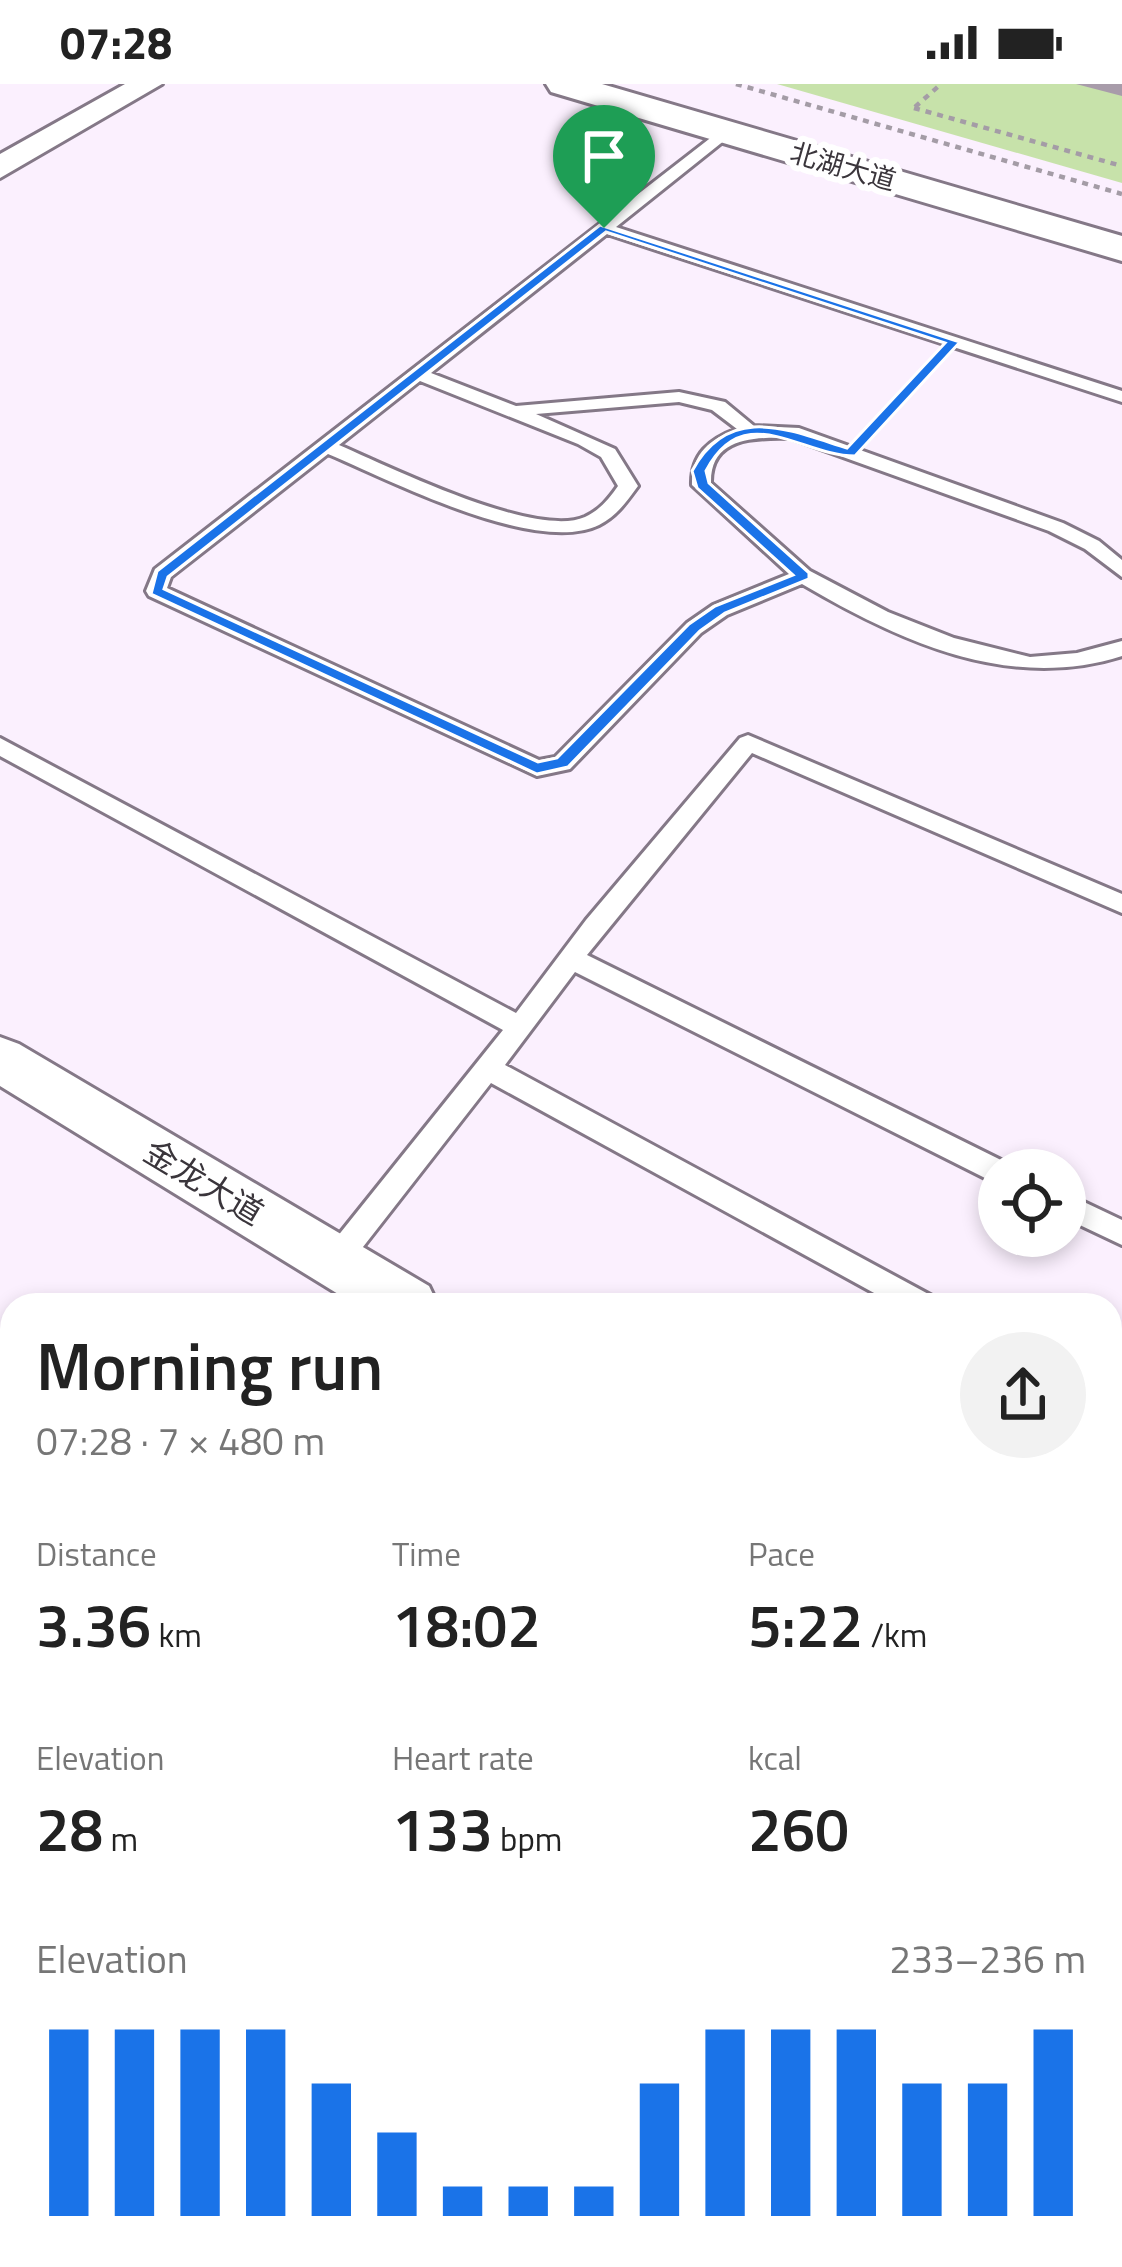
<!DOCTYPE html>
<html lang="en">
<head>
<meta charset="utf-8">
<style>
  body { margin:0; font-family:"Titillium Web","Noto Sans SC",sans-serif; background:#f2f2f2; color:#222; height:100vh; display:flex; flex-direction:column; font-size:45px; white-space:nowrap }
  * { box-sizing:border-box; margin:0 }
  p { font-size:39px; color:#767676 }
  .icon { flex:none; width:66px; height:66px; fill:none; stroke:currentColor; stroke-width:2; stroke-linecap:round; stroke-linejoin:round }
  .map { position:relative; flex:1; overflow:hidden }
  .sheet { position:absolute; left:0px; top:1209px; width:1122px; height:975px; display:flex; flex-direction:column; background:#fff; border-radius:36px 36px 0 0; box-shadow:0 6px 18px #0003 }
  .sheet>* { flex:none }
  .tools { position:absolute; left:978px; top:1065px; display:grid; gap:24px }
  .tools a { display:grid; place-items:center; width:108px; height:108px; border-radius:50%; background:#fff; box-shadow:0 6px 18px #0003; font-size:60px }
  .pin { position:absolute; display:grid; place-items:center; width:102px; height:102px; color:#fff; margin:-123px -51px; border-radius:50% 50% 50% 0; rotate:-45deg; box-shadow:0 0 12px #0007 }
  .pin .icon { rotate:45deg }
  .round { display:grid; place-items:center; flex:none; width:126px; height:126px; border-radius:63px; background:#f2f2f2 }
  .headline { display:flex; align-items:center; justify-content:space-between; height:204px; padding:0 36px }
  h1 { font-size:66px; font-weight:600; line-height:90px }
  .stats { display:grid; grid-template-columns:repeat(3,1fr); gap:18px; height:204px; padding:12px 36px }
  .stats div { display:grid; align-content:center }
  .stats b { font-size:60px; font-weight:600 }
  .stats small { font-size:33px; font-weight:400 }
  .stats p { font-size:33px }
  .chart { height:336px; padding:24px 36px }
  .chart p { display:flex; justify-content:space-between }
  .chart svg { width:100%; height:216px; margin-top:12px; stroke:#1a73e8; stroke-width:6 }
  .status { display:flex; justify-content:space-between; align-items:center; height:84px; padding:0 60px; background:#fff; direction:ltr }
  .status svg { height:33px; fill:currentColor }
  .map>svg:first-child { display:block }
</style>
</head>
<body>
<div class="status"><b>07:28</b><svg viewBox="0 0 49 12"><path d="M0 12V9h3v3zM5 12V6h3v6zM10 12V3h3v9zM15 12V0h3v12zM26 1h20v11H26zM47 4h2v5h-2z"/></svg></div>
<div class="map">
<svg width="1122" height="2183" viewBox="0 0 1122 2183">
  <rect width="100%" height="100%" fill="#fbf0fe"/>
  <!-- green -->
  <path fill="#c7e2aa" d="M777,0H1122V99Z"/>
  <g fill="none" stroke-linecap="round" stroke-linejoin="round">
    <!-- service casing -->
    <g stroke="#847887" stroke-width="6">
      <path id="service" d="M722,45L735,48L616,143L1122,307V318L607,150L431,289L516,322L679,308L725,318L754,342L799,344L1063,439L1099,457L1122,476V493L1085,465L1049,447L790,354C755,353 710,353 711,399L810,487L888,528L954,554L1030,573L1077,569L1122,557V572C1009,608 899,557 802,500L727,531L701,549L570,685L537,692L149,512L146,507L155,485ZM420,297L578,360L601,373L618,402C609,415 600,426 585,433C535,455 390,383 339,361ZM679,318L712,326L737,345C710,355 691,370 692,401L789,490L713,521L687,539L555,673L539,676L167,504L171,493L328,370C390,396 536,472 599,441C617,432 626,418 638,402L615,365L536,330Z
        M748,651L1122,810V829L752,669L587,871L1009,1080L1012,1086H999V1099L989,1096L575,888L505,981L932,1212L936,1221H896L491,999L345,1186L335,1189L325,1186L321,1177L325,1168L503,946L0,672V654L516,929L586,836L740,654Z
        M1065,1109L1122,1136V1161L1065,1134Z
        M1110,1309L1122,1314V1344L1110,1339Z
        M1110,2156L1122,2163V2183H1087L1082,2172H1110Z"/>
    </g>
    <!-- minor casing -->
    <g stroke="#847887" stroke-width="6">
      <path id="minor" d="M125,0H162L0,94V70Z
        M0,953L19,960L429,1202L438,1221H356L0,1002Z
        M1110,1609L1122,1614V1686L1110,1681Z"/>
    </g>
    <!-- secondary casing -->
    <g stroke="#847887" stroke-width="6">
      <path id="secondary" d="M546,0H602L1122,152V177L551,8Z
        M1122,1541V1639L1110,1644V1546Z
        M1122,1749V1855L1110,1860V1754Z
        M769,2172H867L862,2183H765Z
        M892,2172H989L984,2183H888Z"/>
    </g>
    <!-- path -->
    <path stroke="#a49ca6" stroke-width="4.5" stroke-dasharray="6 6" stroke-linecap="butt" d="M736,0L1122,110
      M915,23L941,0
      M914,24L1122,82
      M873,344L932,281"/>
    <!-- service -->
    <use href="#service" fill="#fff" fill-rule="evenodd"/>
    <!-- minor -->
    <use href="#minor" fill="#fff" fill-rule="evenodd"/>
    <!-- secondary -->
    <use href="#secondary" fill="#fff" fill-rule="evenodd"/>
  </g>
  <!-- wall -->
  <path fill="#a89caa" d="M1076,0H1122V12Z"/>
  <!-- route -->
  <path fill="#1a73e8" stroke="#fff" stroke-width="3" fill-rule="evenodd" d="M600,141L960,258L855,372C801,372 744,314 706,387L709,399L809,489V495L725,529L700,547L568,683L537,690L151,510L157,487ZM606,148L945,259L847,364C789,346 729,318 692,387L697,404L793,491L715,522L689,540L557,674L538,678L164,505L168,493Z"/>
  <g text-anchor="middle" stroke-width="12" stroke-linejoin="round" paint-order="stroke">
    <!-- far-street labels -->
    <g font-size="27" fill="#3a353b" stroke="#fff">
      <text transform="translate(843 83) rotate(16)" y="9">北湖大道</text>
    </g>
    <!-- street labels -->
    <g font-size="33" fill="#3a353b" stroke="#fff">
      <text transform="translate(204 1098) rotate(31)" y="12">金龙大道</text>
    </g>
  </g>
</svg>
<div class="tools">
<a><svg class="icon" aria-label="locate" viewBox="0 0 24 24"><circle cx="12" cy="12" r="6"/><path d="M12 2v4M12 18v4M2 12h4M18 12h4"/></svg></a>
</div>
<div class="pin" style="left:604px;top:144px;background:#1e9e55"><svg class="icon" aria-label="arrive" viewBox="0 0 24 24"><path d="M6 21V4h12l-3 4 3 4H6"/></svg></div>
<section class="sheet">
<div class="headline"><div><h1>Morning run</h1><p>07:28 · 7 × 480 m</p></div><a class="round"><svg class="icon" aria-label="share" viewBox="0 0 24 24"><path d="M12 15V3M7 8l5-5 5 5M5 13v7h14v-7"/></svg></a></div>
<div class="stats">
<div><p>Distance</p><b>3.36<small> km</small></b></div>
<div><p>Time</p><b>18:02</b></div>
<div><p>Pace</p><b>5:22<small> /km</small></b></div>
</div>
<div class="stats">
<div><p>Elevation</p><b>28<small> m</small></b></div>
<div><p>Heart rate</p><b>133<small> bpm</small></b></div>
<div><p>kcal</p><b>260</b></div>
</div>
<div class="chart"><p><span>Elevation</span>233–236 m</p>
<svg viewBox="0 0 160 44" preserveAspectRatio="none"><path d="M5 44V6M15 44V6M25 44V6M35 44V6M45 44V17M55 44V27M65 44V38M75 44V38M85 44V38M95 44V17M105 44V6M115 44V6M125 44V6M135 44V17M145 44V17M155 44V6"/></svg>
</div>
</section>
</div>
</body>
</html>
